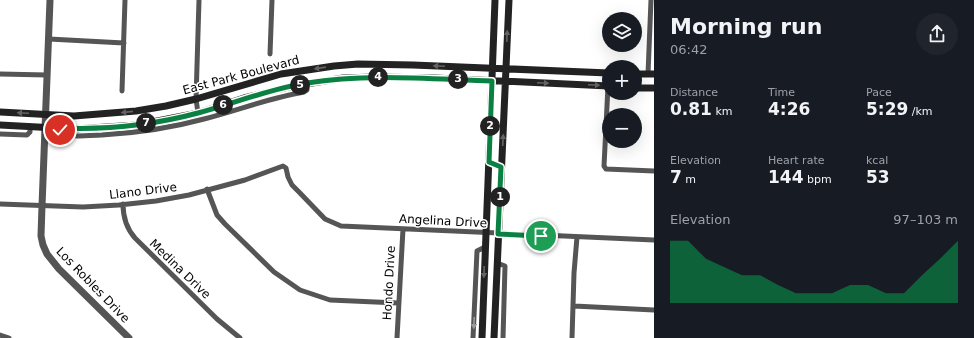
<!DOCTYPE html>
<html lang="en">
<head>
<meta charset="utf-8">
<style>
  body { margin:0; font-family:"DejaVu Sans",sans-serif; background:#20242c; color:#f1f3f6; height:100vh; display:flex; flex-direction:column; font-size:15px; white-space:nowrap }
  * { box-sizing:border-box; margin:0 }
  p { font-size:13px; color:#9ea1a6 }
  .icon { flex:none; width:22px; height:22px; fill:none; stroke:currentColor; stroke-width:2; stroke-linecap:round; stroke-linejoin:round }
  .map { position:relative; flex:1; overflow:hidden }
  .side { display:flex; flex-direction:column; background:#171b24; width:320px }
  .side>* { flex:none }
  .fabs { position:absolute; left:602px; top:12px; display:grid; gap:8px }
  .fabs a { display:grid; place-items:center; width:40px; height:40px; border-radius:50%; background:#171b24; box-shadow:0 4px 16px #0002; font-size:20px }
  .pin { position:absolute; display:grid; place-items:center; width:34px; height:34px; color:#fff; margin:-17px; border:2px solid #fff; border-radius:50%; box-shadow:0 1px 4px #0007 }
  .km { position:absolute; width:20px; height:20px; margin:-10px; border-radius:50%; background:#222; color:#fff; font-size:11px; line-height:20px; text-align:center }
  .round { display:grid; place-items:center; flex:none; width:42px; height:42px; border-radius:21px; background:#20242c }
  .overview { display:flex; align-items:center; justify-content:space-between; height:68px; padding:0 16px }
  h1 { font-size:22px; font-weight:600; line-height:30px }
  .stats { display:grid; grid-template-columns:repeat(3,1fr); gap:6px; height:68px; padding:4px 16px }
  .stats div { display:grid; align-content:center }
  .stats b { font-size:17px; font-weight:600 }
  .stats small { font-size:11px; font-weight:400 }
  .stats p { font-size:11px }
  .chart { height:112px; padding:8px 16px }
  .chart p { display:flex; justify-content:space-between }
  .chart svg { width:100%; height:72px; margin-top:4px; fill:#0b8043; opacity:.7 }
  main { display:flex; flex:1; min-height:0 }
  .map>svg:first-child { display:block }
</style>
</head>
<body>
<main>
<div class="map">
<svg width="654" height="338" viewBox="0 0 654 338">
  <rect width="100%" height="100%" fill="#fff"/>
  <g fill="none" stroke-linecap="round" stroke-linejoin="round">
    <!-- minor -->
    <path stroke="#555" stroke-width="5" d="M49,39L124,43
      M270,54L272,0
      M0,74L47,75
      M648,74L651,0
      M608,86L604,166L606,169L654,171
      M122,91L125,0
      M198,113L196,99L199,0
      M60,128L62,134C74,138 89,135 102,135C136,133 171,128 204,119C239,110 269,98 304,92L307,90L306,83
      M0,134L27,135L30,132V126
      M207,189L217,215L225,224L274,272L300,290L330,300L398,303
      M0,204L83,207L119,205L156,201L189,195L245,180L283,166L286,168L288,177L292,185L299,192L325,219L341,226L654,240
      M123,204C123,217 127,229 135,238L217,319L240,338
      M497,263L505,266L503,338
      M574,306L654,310
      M0,335L9,338
      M397,338L403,229
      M473,338L477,251L485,247
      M572,338L574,273L577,237"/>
    <!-- tertiary -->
    <path stroke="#555" stroke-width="7" d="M50,0L42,206L41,236L43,245L47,254L59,269L129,338"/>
    <!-- secondary -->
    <path stroke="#222" stroke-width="7" d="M635,74H654
      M635,88H654
      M0,112L74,116L136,111L166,106L196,99L281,74L334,66L358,64L413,65L609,73
      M0,125L75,129L137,125L198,113L244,98L288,87L343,78L374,77L435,78L609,86
      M482,338L495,0
      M494,338L509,0"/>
  </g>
  <!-- one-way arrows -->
  <defs><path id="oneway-solid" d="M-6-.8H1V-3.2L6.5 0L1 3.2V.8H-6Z"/></defs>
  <g fill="#646464">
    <use href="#oneway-solid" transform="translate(507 36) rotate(-88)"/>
    <use href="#oneway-solid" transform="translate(439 66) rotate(-177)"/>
    <use href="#oneway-solid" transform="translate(320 68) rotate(172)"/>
    <use href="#oneway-solid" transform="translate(543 83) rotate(2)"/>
    <use href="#oneway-solid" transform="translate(594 85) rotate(2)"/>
    <use href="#oneway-solid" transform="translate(127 112) rotate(174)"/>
    <use href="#oneway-solid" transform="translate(23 113) rotate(-178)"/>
    <use href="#oneway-solid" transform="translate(503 140) rotate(-87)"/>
    <use href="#oneway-solid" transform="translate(484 272) rotate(92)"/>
  </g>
  <use fill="#999" href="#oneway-solid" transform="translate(474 323) rotate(92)"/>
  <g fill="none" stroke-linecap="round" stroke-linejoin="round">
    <!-- route casing -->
    <g stroke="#fff" stroke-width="8">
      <path id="route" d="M60,130V128C106,130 153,125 198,113C235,103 269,89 307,83C368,73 430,79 492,81L489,162L501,167L498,234L541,236"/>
    </g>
    <!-- route -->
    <use href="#route" stroke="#0b8043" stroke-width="5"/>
  </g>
  <g text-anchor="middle" stroke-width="3" stroke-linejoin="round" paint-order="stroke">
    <!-- street labels -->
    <g font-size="12" fill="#000" stroke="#fff">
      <text transform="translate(241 75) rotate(-15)" y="4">East Park Boulevard</text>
      <text transform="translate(143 191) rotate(-7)" y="4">Llano Drive</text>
      <text transform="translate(443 221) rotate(3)" y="4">Angelina Drive</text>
      <text transform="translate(180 269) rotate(44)" y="4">Medina Drive</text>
      <text transform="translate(389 283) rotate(-87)" y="4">Hondo Drive</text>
      <text transform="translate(93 285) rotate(46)" y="4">Los Robles Drive</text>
    </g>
  </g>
</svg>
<div class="fabs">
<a><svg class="icon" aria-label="layers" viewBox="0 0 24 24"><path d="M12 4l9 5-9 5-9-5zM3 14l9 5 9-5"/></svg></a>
<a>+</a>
<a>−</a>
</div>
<div class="pin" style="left:541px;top:236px;background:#1e9e55"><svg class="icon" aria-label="arrive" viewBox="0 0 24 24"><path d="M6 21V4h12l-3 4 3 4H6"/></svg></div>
<div class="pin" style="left:60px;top:130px;background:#d93025"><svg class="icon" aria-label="check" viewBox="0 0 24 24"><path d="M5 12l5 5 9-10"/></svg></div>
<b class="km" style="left:500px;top:197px">1</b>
<b class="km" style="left:490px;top:126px">2</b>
<b class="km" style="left:458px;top:79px">3</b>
<b class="km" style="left:378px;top:77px">4</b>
<b class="km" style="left:300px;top:85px">5</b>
<b class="km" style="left:223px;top:105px">6</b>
<b class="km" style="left:146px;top:123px">7</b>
</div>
<section class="side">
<div class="overview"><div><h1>Morning run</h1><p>06:42</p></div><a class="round"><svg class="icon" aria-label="share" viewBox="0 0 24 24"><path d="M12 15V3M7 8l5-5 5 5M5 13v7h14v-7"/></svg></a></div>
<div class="stats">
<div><p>Distance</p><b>0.81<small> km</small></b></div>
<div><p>Time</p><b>4:26</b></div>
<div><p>Pace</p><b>5:29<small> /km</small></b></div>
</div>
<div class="stats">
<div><p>Elevation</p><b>7<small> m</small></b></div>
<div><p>Heart rate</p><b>144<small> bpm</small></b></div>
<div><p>kcal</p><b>53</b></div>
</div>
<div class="chart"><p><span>Elevation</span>97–103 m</p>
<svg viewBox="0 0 160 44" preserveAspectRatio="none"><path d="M0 44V6L10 6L20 17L30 22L40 27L50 27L60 33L70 38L80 38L90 38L100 33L110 33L120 38L130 38L140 27L150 17L160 6V44z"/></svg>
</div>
</section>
</main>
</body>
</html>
